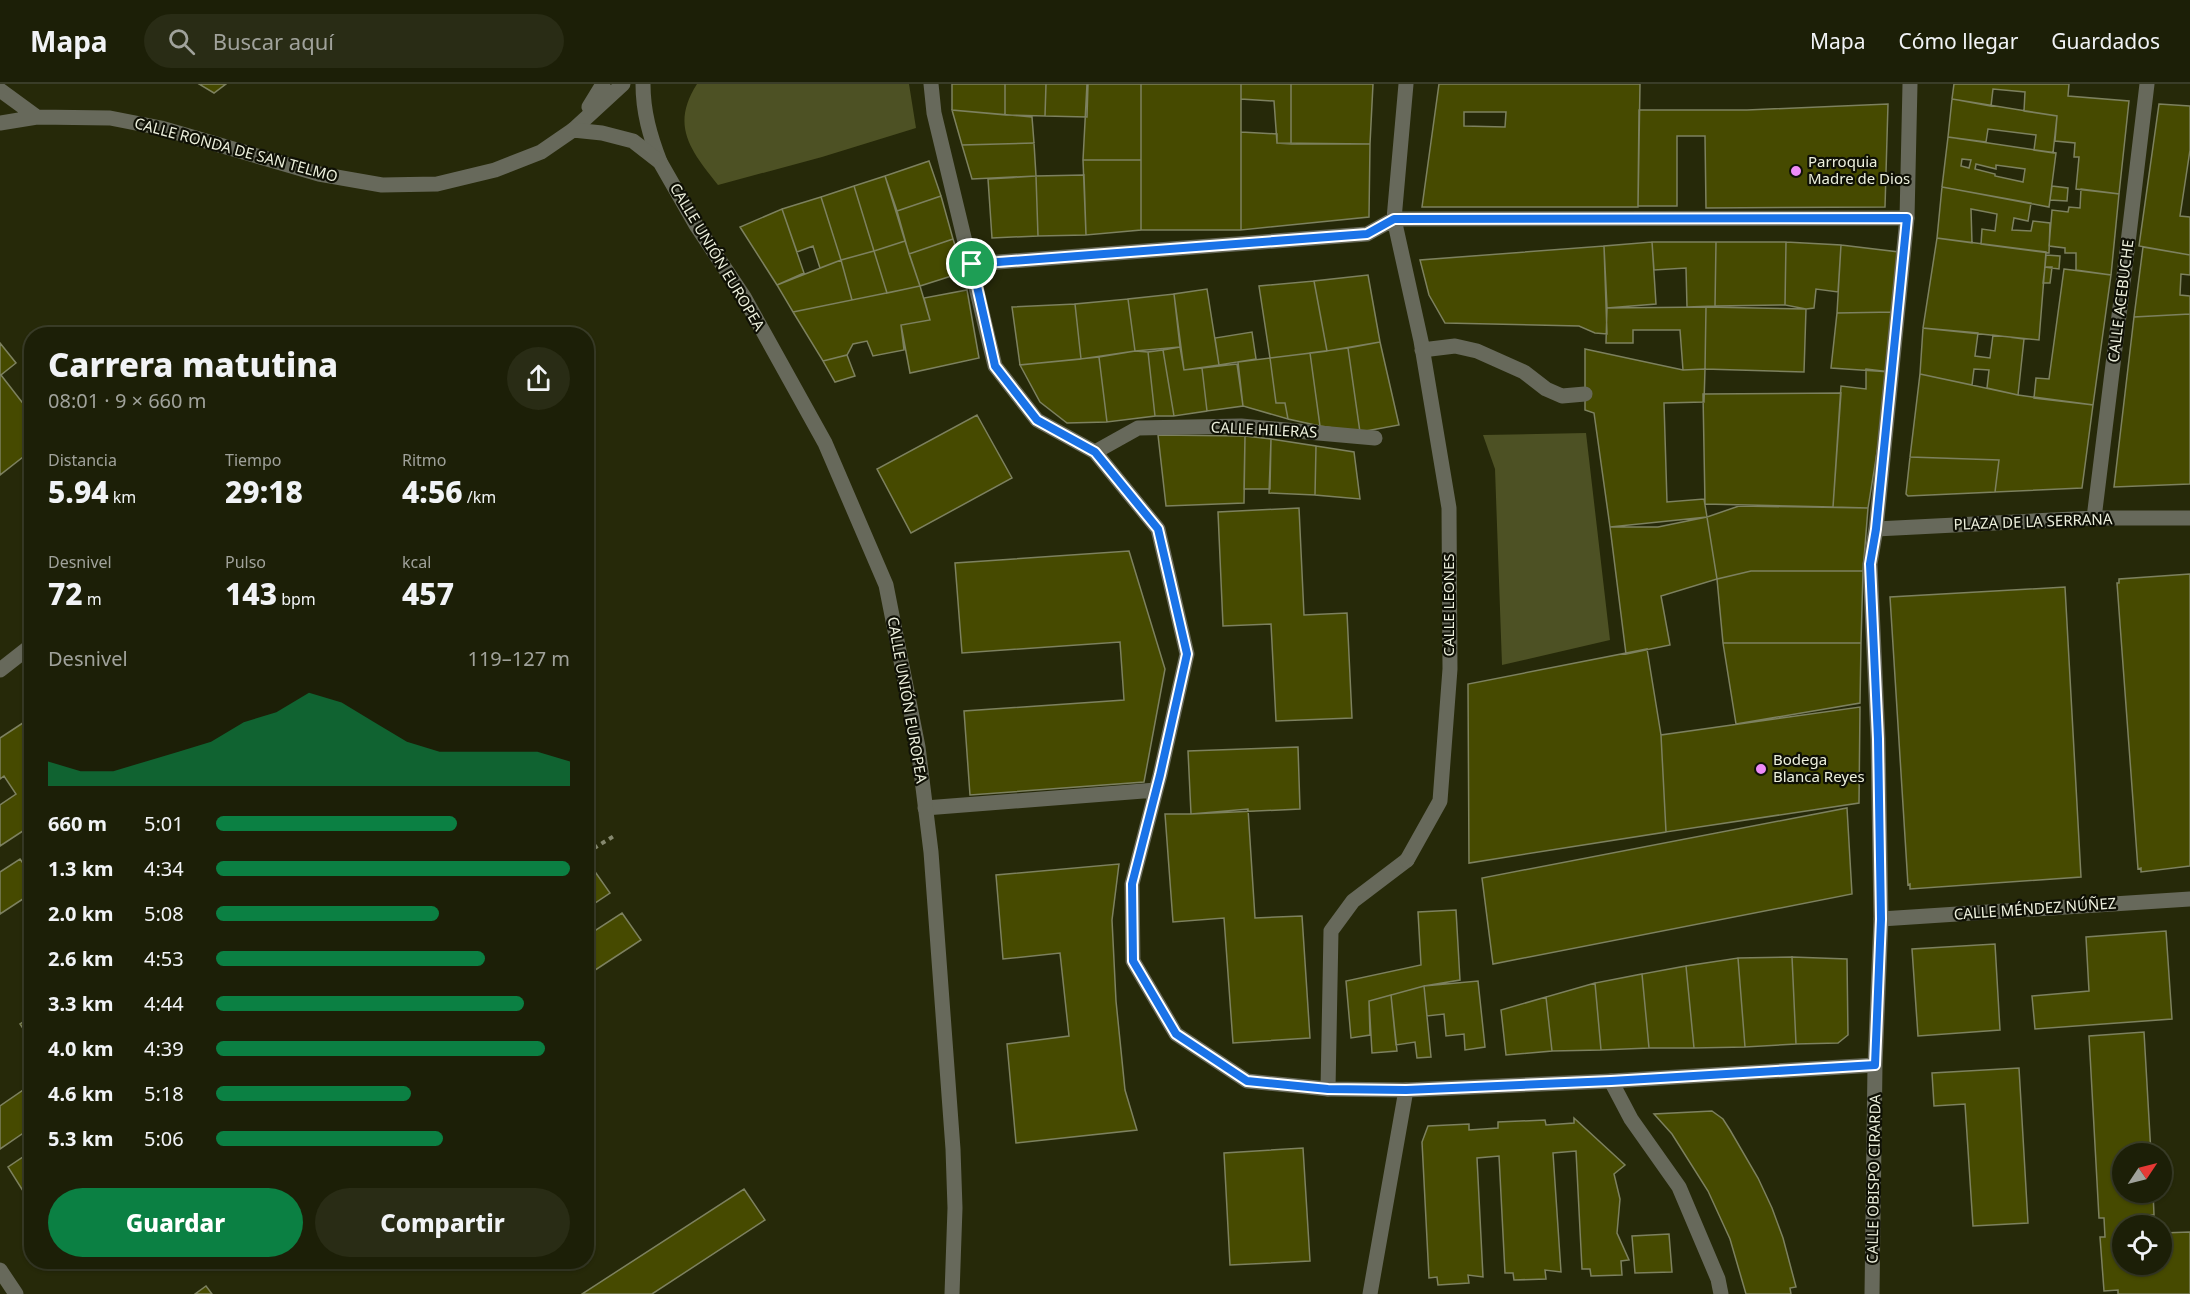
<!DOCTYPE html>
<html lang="es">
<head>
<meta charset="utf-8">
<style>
  body { margin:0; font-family:"Noto Sans",sans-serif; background:#292c15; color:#f1f3f6; height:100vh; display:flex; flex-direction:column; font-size:22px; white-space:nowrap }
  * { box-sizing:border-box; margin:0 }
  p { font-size:20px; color:#a0a29b }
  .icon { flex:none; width:33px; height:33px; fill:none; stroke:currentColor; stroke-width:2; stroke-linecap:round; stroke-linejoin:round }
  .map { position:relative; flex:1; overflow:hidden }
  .drawer { position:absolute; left:24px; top:243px; width:570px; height:942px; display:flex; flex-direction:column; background:#1c1f07; border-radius:24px; box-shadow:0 2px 4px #0004,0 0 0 2px #3a3d28 }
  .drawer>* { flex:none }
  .needle { width:39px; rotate:55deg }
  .tools { position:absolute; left:2112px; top:1059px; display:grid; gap:12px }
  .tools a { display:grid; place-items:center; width:60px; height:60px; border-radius:50%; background:#1c1f07; box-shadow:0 2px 4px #0004,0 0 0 2px #3a3d28; font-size:30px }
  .pin { position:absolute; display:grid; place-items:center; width:51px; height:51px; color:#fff; margin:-26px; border:3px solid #fff; border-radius:50%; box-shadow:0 2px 6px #0007 }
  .round { display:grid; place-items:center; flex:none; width:63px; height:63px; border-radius:32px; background:#292c15 }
  .headline { display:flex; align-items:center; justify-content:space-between; height:102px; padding:0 24px }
  h1 { font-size:33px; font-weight:800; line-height:45px }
  .metrics { display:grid; grid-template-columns:repeat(3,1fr); gap:9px; height:102px; padding:6px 24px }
  .metrics div { display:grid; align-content:center }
  .metrics b { font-size:30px; font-weight:800 }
  .metrics small { font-size:16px; font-weight:400 }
  .metrics p { font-size:16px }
  .chart { height:168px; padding:12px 24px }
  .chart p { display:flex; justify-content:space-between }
  .chart svg { width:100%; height:108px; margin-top:6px; fill:#0b8043; opacity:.7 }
  .primary-button { display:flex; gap:12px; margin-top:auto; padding:12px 24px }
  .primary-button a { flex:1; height:69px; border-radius:36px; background:#0b8043; color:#fff; font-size:24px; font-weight:800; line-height:69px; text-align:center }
  .primary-button a+a { background:#292c15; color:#f1f3f6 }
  ul { padding:0 24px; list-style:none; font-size:20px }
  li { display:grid; grid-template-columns:96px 72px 1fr; align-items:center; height:45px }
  li i { height:15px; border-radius:8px; background:#0b8043 }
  header { display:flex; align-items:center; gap:36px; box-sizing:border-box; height:84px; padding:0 30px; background:#1c1f07; border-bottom:2px solid #3a3d28 }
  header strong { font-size:28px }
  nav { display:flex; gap:33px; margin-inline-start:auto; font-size:21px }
  .search { width:420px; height:54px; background:#292c15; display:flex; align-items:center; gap:15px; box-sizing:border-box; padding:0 21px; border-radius:33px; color:#a0a29b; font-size:22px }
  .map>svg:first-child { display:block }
</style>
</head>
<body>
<header>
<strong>Mapa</strong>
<div class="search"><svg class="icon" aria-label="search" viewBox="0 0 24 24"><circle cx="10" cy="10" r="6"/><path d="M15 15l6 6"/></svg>Buscar aquí</div>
<nav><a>Mapa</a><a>Cómo llegar</a><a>Guardados</a></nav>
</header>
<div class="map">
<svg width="2190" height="1210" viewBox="0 0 2190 1210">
  <rect width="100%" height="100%" fill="#262909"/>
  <!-- green -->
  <path fill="#4d5124" d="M697,0H909L916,44L822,73L718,101C691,67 670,42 697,0Z
    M1586,349L1610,556L1502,581L1495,385L1483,351Z"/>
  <!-- building -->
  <path fill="#464a00" stroke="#7d815f" stroke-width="1.5" fill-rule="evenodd" d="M199,0H226L214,9Z
    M952,0H1005V31L952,26Z
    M1005,0H1046L1045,32L1005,31Z
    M1046,0H1088L1087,33L1045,32Z
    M1087,0H1141V76H1083Z
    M1141,0H1241V146H1141Z
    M1241,0H1291V60L1277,59L1274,17L1241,15Z
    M1291,0H1373L1370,60H1291Z
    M1439,0H1640L1638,123H1422ZM1464,28H1506L1505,43L1464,42Z
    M1954,0H2069L2068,12L2129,17L2119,110L2076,105L2079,73H2074L2075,59L2055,57L2057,32L2024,27L2025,8L1993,5L1991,22L1952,15Z
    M1952,15L2057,32L2053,69L2034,66L2036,51L1988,45L1986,58L1948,53Z
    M1888,20L1885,123L1706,124L1705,52H1677V122H1638L1639,26H1747Z
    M2159,20L2190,22V66L2180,132L2190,133V171L2139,162Z
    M952,26L1032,33L1034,59L962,61Z
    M1241,48L1277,50V59L1370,60L1369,133L1241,146Z
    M1948,53L2056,69L2049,123L1942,103ZM1962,75L1971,76L1969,84L1961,82ZM1976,80L1996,85V81L2025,85L2023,98L1995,92V90L1975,85Z
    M1034,59L1036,92L972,95L962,61Z
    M1083,76H1141V146L1086,151Z
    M929,77L941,112L897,127L885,92Z
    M1084,91L1086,151L1038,152L1036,92Z
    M885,92L905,157L874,167L854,102Z
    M1036,92L1038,152L992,154L988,95Z
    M854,102L874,167L841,176L821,113Z
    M2052,102L2068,104L2067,117L2050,116Z
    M1942,103L2031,119L2028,137L2014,134L2012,146L2031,147L2033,137L2050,139L2049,169L1981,160L1982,145L1995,147L1997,130L1971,125L1972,159L1937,154Z
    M2081,105L2119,110L2111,191L2076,186V169H2065V164L2049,162L2052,126L2068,128L2069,123L2080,124Z
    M941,112L953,155L909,170L897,127Z
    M821,113L841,176L820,184L813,162L797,168L782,125Z
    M782,125L804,189L777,201L740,143Z
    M1937,154L2046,168L2039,256L1923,244Z
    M953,155L964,188L920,202L909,170Z
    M905,157L920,202L887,209L874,167Z
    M1652,158H1716L1715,222L1687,223L1686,184L1654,186Z
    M1652,158L1656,220L1607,224L1604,162Z
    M1716,158H1786L1785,221L1715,222Z
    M1786,158L1841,161L1838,208L1816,205L1814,224L1806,225L1785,221Z
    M1841,161L1899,168L1894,228L1837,229Z
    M1604,162L1607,250L1595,249L1579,242L1445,239L1429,211L1420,176Z
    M2143,163L2190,171V191L2181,190L2180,211L2190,212V230L2134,233Z
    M874,167L887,209L852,216L841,176Z
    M2046,171L2060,172L2059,185L2045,183Z
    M841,176L852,216L793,228L777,201Z
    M2045,183H2052L2050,199H2043Z
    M2064,185L2111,191L2093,321L2034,314L2036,294L2049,295Z
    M1368,191L1380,258L1327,267L1314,197Z
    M1314,197L1327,267L1270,274L1259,202Z
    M920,202L930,236L901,241L904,266L873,272L867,257L853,260L847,271L823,277L793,228Z
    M1207,205L1219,281L1184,286L1174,210Z
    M967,206L979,274L910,289L901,241L930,236L924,214Z
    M1174,210L1180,263L1135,267L1128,215Z
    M1128,215L1135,267L1081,275L1075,220Z
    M1075,220L1081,275L1020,281L1012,223Z
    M1706,223L1806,225L1804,288L1705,285Z
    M1706,223L1705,285L1683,286L1680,246H1633V259H1606L1607,224Z
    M1894,228L1890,288L1831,284L1837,229Z
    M2190,230V400L2114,403L2134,233Z
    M1923,244L1978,249L1975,272L1990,274L1993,251L2024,255L2018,311L1987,304L1989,286L1974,285L1972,301L1920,290Z
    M1252,248L1256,275L1219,281L1215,254Z
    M1380,258L1399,341L1360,348L1348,264Z
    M0,259L16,279L1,291L32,331V366L0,391Z
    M1180,263L1184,286L1202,284L1207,327L1174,332L1163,266Z
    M1348,264L1360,348L1320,342L1310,269Z
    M1585,265L1683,286L1705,285L1704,318L1664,319L1667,418L1704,415L1707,433L1610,443L1594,329L1585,326Z
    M1163,266L1174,332H1155L1148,268Z
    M1135,267L1148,268L1155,332L1107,338L1099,273Z
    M1310,269L1320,342L1288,335L1285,319H1276L1270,274Z
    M847,271L855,292L835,298L823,277Z
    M1099,273L1107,338L1067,339L1040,318L1020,281Z
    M1270,274L1276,319H1285L1288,335L1243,322L1238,278Z
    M1237,280L1243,322L1207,327L1202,284Z
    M1866,285L1890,288L1868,424L1833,423L1841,302L1866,305Z
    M1920,290L2018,311L2093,321L2082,404L1995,408L1999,376L1910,373Z
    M1841,309L1833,423L1705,420L1703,310Z
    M977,331L1012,394L911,449L877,385Z
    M1158,351L1245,352L1244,419L1166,422Z
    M1245,352L1271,355L1270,405H1244Z
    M1271,355L1316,362L1315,411L1269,409Z
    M1316,362L1354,368L1360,415L1315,411Z
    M1910,373L1999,376L1995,408L1908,412L1906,410Z
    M1739,422L1868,424L1863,487H1751L1717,495L1707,433Z
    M1299,424L1304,531L1347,529L1352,634L1276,637L1271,540L1223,542L1218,428Z
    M1707,433L1717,495L1661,512L1670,561L1626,570L1610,443H1658Z
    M1129,467L1165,585L1144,698L970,711L964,627L1124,616L1120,558L962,569L955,479Z
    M1751,487H1863L1861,559H1723L1717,495Z
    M2190,490V782L2141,788V784L2138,785L2117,499H2119V495Z
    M2065,503L2081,793L1910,805V800L1908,801L1890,513Z
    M1723,559H1861L1860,619L1736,640Z
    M1647,565L1661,651L1666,748L1469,779L1468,600Z
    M1860,623L1859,719L1666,748L1661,651Z
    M32,633V675L24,679L32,691V741L0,762V721L16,710L4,692L0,695V654Z
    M1298,663L1300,725L1191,730L1188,667Z
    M1847,724L1852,810L1493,880L1482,794Z
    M1248,725L1255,834L1302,832L1310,954L1233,959L1224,834L1173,838L1165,730H1191Z
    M20,775L32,792V809L0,830V788Z
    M1119,780L1112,836L1116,917L1125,1006L1137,1046L1016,1059L1007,960L1069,952L1060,869L1003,875L996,791Z
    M591,782L610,809L586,825V785Z
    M1456,826L1460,896L1424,902L1369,917L1370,951L1351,954L1346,897L1421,881L1418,828Z
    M622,829L641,856L586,892V839L593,848Z
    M2166,847L2172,935L2035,945L2032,912L2089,907L2086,853Z
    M1995,860L2000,946L1918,952L1912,865Z
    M1792,873L1847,875L1848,951L1838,959L1796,960Z
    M1792,873L1796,960L1745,963L1738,874Z
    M1738,874L1745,963L1694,964L1686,882Z
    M1686,882L1694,964H1649L1642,890Z
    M1642,890L1649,964L1601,966L1595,899Z
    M1478,897L1485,963L1465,966L1464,950L1446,952L1444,930L1427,932L1424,902Z
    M1595,899L1601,966L1552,967L1546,913Z
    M1424,902L1431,973L1417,974L1415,958L1396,961L1391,911Z
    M1391,911L1397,967L1372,969L1369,917Z
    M1546,913L1552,967L1506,971L1501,926Z
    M32,932V958L20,940Z
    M586,942L594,954L586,959Z
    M2144,948L2151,1070H2122V1108H2153L2154,1131H2150V1142H2122V1180H2162V1149L2190,1148V1210H2118V1206L2104,1207L2100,1153H2105L2104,1134H2099L2089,952Z
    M2019,984L2028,1139L1973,1142L1965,1020L1934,1022L1932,989Z
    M32,1000V1064L22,1050L0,1065V1022Z
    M1712,1027L1723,1035L1730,1046L1758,1094L1772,1124L1783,1154L1796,1203L1790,1204L1791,1210H1746L1730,1155L1708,1107L1672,1050L1654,1030Z
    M1574,1034L1625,1081L1614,1090L1620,1115L1617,1149L1629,1176L1621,1177L1622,1191L1591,1192L1590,1185H1582L1576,1067L1553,1069L1561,1188L1545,1186L1546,1195L1514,1196L1513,1189H1505L1499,1072L1477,1074L1483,1193L1468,1191L1469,1199L1438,1201L1437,1193L1429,1194L1422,1058L1428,1042L1469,1040V1046L1498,1044V1038L1545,1036L1546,1041L1574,1039Z
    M1303,1064L1310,1177L1230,1181L1224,1069Z
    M32,1067V1112L28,1115L8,1083Z
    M744,1105L765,1136L652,1210H582Z
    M1669,1150L1672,1188L1635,1189L1632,1152Z
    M206,1202L212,1210H195Z"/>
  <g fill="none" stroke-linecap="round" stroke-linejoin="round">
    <!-- path -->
    <path stroke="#85886e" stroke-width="4" stroke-dasharray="4.5 4.5" stroke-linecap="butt" d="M586,769L614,752"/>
    <!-- pedestrian -->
    <path stroke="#67695b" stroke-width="15" d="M2127,167L2147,0
      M1328,1005L1331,847L1353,817L1407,776"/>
    <!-- minor -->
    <path stroke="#67695b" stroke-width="15" d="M643,0C643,28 650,52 660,78
      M931,0L934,29L995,282L1037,336L1095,368L1158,445L1187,570L1160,691L1132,800L1133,877L1176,950L1247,997L1328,1005L1406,1006
      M1406,0L1394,135L1421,257L1449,424L1450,585L1440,717L1407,776
      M589,23L603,0
      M573,46L623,0
      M972,180L1367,150L1394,135L1907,134
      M1422,266L1455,262L1477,267L1524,288L1546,305L1562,312L1585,310
      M1095,368L1138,344L1241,342L1375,354
      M2094,434L2127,167
      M1876,445L2094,434H2190
      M0,586L32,561
      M925,724L1156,706
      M1881,835L2190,815
      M1611,997L1631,1035L1679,1103L1718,1195L1721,1210
      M0,1186L16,1210"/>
    <!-- tertiary -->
    <path stroke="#67695b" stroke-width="15" d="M0,6L37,33
      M0,39L37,33L110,34L161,44L319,90L382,101L437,100L495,86L541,68L573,46L602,49L633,57L660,78L696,141L744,213L825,359L886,501L918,663L931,768L953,1065L955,1124L952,1210
      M1370,1210L1406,1006L1611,997L1875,981
      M1872,1210L1875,981L1881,835L1878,655L1870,480L1876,445L1907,134L1910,0"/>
  </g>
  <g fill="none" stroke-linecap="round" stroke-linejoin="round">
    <!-- route casing -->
    <g stroke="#fff" stroke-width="12">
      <path id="route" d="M1907,134L1876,445L1870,480L1878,655L1881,835L1875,981L1611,997L1406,1006L1328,1005L1247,997L1176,950L1133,877L1132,800L1160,691L1187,570L1158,445L1095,368L1037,336L995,282L972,180L1367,150L1394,135Z"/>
    </g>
    <!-- route -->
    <use href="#route" stroke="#1a73e8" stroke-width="8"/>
  </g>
  <!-- markers -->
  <g fill="#ee8bf8" stroke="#0f1005" stroke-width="2">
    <circle cx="1796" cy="87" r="6"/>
    <circle cx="1761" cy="685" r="6"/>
  </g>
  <g text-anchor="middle" stroke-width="4.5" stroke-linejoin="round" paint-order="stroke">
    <!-- street labels -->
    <g font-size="15" fill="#edf0dd" stroke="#0f1005">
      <text transform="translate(236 66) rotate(15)" y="5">CALLE RONDA DE SAN TELMO</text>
      <text transform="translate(717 173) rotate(59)" y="5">CALLE UNIÓN EUROPEA</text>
      <text transform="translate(2121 217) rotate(-83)" y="5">CALLE ACEBUCHE</text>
      <text transform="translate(1264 346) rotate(3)" y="5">CALLE HILERAS</text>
      <text transform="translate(2033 438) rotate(-2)" y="5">PLAZA DE LA SERRANA</text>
      <text transform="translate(1449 521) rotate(-90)" y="5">CALLE LEONES</text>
      <text transform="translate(907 616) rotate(80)" y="5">CALLE UNIÓN EUROPEA</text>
      <text transform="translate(2035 825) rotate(-4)" y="5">CALLE MÉNDEZ NÚÑEZ</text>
      <text transform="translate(1874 1095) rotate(-89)" y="5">CALLE OBISPO CIRARDA</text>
    </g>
    <!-- poi labels -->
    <g font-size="15" fill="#edf0dd" stroke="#0f1005" text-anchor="start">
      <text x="1808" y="83">Parroquia<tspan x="1808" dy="17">Madre de Dios</tspan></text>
      <text x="1773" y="681">Bodega<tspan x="1773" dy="17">Blanca Reyes</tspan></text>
    </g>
  </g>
</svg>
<div class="tools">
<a><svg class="needle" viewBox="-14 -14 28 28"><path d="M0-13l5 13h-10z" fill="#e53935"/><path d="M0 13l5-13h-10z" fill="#a0a29b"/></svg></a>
<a><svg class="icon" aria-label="locate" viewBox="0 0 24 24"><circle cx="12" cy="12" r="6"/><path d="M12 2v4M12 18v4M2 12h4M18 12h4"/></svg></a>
</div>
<div class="pin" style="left:972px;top:180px;background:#1e9e55"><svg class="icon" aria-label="arrive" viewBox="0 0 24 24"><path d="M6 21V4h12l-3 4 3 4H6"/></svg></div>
<section class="drawer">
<div class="headline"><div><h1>Carrera matutina</h1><p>08:01 · 9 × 660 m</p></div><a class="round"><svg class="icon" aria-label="share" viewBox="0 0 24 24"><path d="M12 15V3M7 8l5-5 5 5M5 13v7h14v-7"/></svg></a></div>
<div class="metrics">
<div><p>Distancia</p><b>5.94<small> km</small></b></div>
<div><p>Tiempo</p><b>29:18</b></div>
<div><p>Ritmo</p><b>4:56<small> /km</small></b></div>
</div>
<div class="metrics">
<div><p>Desnivel</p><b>72<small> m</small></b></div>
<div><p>Pulso</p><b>143<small> bpm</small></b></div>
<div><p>kcal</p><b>457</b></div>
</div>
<div class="chart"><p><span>Desnivel</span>119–127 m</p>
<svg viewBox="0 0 160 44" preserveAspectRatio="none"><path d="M0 44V34L10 38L20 38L30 34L40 30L50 26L60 18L70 14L80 6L90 10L100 18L110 26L120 30L130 30L140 30L150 30L160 34V44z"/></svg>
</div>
<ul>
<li><b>660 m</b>5:01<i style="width:68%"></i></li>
<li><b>1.3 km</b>4:34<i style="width:100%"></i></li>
<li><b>2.0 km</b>5:08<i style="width:63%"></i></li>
<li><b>2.6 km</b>4:53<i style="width:76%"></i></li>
<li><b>3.3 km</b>4:44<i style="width:87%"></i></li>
<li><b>4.0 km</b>4:39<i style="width:93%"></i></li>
<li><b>4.6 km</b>5:18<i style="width:55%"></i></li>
<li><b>5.3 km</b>5:06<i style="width:64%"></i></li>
</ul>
<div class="primary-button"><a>Guardar</a><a>Compartir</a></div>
</section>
</div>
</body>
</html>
